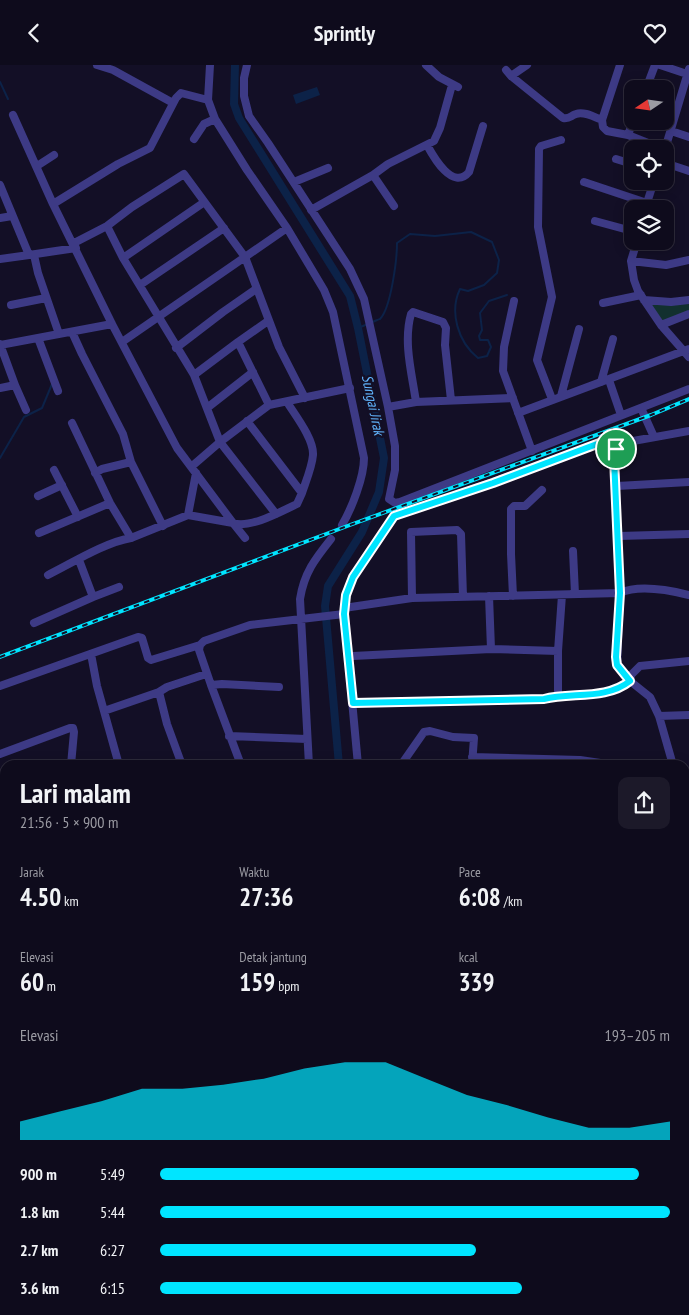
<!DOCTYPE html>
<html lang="id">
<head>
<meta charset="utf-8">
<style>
  body { margin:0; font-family:"PT Sans Narrow",sans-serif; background:#1c1929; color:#f1f3f6; height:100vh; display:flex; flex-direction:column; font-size:19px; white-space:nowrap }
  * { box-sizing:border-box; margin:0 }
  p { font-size:16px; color:#9b9ba3 }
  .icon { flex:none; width:28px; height:28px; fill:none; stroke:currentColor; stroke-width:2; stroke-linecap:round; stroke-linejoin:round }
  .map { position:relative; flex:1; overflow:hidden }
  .sheet { position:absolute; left:0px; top:695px; width:690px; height:555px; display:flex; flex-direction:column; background:#0e0b1c; border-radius:15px 15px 0 0; box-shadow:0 2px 12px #0003,0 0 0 1px #2e2b3b }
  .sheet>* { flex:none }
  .needle { width:32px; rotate:257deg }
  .buttons { position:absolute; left:624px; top:15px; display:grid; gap:10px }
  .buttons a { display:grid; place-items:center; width:50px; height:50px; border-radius:10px; background:#0e0b1c; box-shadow:0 2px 12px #0003,0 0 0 1px #2e2b3b; font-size:25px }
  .pin { position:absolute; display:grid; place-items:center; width:42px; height:42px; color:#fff; margin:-21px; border:2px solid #fff; border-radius:50%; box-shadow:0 1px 5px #0007 }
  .round { display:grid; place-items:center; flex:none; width:52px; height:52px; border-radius:10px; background:#1c1929 }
  .summary { display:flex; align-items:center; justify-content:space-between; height:85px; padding:0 20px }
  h1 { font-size:28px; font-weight:800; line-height:38px }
  .stats { display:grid; grid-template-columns:repeat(3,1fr); gap:8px; height:85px; padding:5px 20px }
  .stats div { display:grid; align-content:center }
  .stats b { font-size:25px; font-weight:800 }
  .stats small { font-size:14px; font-weight:400 }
  .stats p { font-size:14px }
  .chart { height:140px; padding:10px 20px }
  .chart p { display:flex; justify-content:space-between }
  .chart svg { width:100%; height:90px; margin-top:5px; fill:#00e5ff; opacity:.7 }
  ul { padding:0 20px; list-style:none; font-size:16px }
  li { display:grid; grid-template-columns:80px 60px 1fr; align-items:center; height:38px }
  li i { height:12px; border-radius:6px; background:#00e5ff }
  header { display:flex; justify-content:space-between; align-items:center; height:65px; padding:0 20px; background:#0e0b1c; font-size:22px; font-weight:800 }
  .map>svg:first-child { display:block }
</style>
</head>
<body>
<header><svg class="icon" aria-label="back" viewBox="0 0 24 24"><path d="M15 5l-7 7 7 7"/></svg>Sprintly<svg class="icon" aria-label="heart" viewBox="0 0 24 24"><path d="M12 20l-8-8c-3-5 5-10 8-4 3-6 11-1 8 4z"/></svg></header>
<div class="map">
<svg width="689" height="1250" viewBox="0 0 689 1250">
  <rect width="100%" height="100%" fill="#130f26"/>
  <!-- green -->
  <path fill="#12302f" d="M649,236H689V247L662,257Z
    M685,868L689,870V1022L685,1018Z
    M689,1091V1175L685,1177V1095Z
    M557,1245H585L577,1250H559Z"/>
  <!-- water -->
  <path fill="#0c2248" d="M317,22L320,30L296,39L293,30Z"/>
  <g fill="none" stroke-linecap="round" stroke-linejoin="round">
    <!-- stream -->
    <path stroke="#0c2248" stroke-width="2" d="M0,17L8,34
      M372,257C373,257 379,254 380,254C391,243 397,194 397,178L410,169L435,171L471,167L492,177L499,195L497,208L484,220L468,226L460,224C449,247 458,277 478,293L487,291L491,282L488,275H480L479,271L482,265L480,248L489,236L507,230
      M358,263L368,259
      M0,393L24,352L42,343L52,319"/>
    <!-- canal -->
    <path stroke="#0c2248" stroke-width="8" d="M235,0L234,39L239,53L350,231L358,263L384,393L379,427L362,467L328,521L325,541L339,700
      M4,1250L13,1245"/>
    <!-- street -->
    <path stroke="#3d3a85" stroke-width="8" d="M97,0L113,5L173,38
      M210,0L208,35L215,54L247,105L287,163L324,225L333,247L364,393C364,412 352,443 342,460
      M247,0L244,13V31L249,51L268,78L350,204L364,234L388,342L395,381V405L389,434L395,438L400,437L689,324
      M426,0L439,12L458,22
      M620,0L602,55L603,62L607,66L628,70L663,84
      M660,0L687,9
      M506,5L511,11L563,53C570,54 570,51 576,49C584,46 594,52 602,55
      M511,11L527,0
      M646,24L655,0
      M13,50L53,139L112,259L177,383L233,458C250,464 282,446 297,439L302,428
      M671,66L689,72
      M628,70L633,56
      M194,74L204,59L215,54
      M427,80C434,93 453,126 469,107L483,61
      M665,84L689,4
      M616,94L632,99
      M665,98L689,106
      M37,101L54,90
      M373,110L394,141
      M294,117L328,103
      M584,117L647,138
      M0,120L29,190L76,183
      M53,139L118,99L150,83L176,33L181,28L208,35
      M645,144L654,116
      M311,145L373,110L388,99L434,76L440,63L452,20
      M0,153L12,151
      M595,156L632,166
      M107,161L123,193L194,310L220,377L276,449
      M637,176L631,196L634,215L638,226L661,260L689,292
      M74,178L107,161L132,142L184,109L245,192L279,282L305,333
      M34,190L38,208L59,269
      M123,193L203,138
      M0,194L29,190
      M631,196L666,200L689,195
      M140,220L224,163
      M644,235L671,237L689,235
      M514,236L504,282L503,306L532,386
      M603,238L641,230
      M11,240L46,233
      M661,260L689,249
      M72,267L82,289L123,369L131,397L163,461
      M38,273L58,326
      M122,277L287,163
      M238,277L269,340
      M0,279L15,320L26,345
      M0,280L112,259
      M176,283L223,247L256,224
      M194,310L238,277L268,256
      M609,315L621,350
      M601,317L613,274
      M0,323L15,320
      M561,331L579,264
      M552,334L537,295L552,232L538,162L539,84L541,81L561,75
      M416,337C412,309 403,277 411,249L413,247L443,257L446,263L445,280L451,335
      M388,342L416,337L513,333
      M207,343L253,307
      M641,343L654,372
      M518,348L689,284
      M247,356L302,428C306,416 312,402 313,390C314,374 295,350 287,337
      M72,358L110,438L131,473L188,450
      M191,402L220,377L269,340L350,323
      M54,405L78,452
      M95,408L102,404L131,397
      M196,408L188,450L233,458L245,473
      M617,421L689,417
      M38,431L62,420
      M39,468L110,438
      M619,471L689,469
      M573,486L575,529
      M48,510C72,498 106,477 131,473
      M513,531L511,489V444L514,441H525L542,425
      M93,532L119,522
      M412,533L411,467L457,465L461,469L463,532
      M344,543L412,533L620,528C639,519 669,525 689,530
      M34,558L93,532L79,495
      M491,584L558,586
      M91,589L97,621L119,700
      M353,591L491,584L489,531
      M211,620L199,585L200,580L204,576L250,560L344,549
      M0,621L138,572L142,573L148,593L151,595L200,580
      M159,627L167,622L206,609
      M558,631V586L562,530
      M353,638L544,634C572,627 606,635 630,616L631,610L640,601L689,596
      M104,646L159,627L167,659L182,700
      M659,651L689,650
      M229,671L307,674
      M0,689L70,663H73L74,667L71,700
      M472,692L580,695L614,700
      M241,700L211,620L222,619L279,622
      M309,700L300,534C304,508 315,494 331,474
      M358,700L344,549L346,530L353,512L395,451L493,417L605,376L611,375L622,378
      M401,700L424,667L430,666L453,672L474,673L472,700
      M673,700L659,651L650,632L630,616L617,600L620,528L614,393L616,384L622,378L689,366
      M685,715L689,712
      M685,727L689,732
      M0,740L5,738
      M0,788L5,787
      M0,821L5,820
      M0,854L5,853
      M0,890H5
      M0,945L5,944
      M0,998L5,997
      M0,1053L5,1052
      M0,1061L5,1081
      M685,1085L689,1081
      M0,1103L5,1102
      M0,1232L5,1229
      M261,1245L270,1250
      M412,1245L428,1250
      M55,1250L65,1245
      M165,1250L166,1245
      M373,1250L375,1245
      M612,1250L616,1245
      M683,1250L689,1246"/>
    <!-- primary -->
    <path stroke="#c25bff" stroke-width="11" d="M685,799L689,796
      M295,1250L298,1245"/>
    <!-- rail casing -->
    <g stroke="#00e5ff" stroke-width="4">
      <path id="rail" d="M0,592L350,460L651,350L689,334"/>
    </g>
    <!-- rail -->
    <use href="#rail" stroke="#130f26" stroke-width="2" stroke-dasharray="5.5" stroke-linecap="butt"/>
  </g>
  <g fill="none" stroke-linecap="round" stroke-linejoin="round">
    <!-- route casing -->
    <g stroke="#fff" stroke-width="10">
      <path id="route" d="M611,375L622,378L616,384L614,393L620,528L616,592L617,600L630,616C606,635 572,627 544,634L353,638L344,549L346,530L353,512L394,451L493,418L605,376Z"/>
    </g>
    <!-- route -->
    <use href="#route" stroke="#00e5ff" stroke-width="6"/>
  </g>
  <g text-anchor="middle" stroke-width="4.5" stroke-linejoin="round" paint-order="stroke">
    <!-- water labels -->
    <g font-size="15" font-style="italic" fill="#62b6ff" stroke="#130f26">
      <text transform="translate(373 340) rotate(78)" y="5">Sungai Jirak</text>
    </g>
  </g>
</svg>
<div class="buttons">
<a><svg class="needle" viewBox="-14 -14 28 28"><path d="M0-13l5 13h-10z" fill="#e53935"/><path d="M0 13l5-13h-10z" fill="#9b9ba3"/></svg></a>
<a><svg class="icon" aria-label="locate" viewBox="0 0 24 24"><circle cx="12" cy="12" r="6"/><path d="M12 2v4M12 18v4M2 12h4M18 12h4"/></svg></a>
<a><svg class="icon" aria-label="layers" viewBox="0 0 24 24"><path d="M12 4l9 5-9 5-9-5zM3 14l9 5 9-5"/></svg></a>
</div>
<div class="pin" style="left:616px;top:384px;background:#1e9e55"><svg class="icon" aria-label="arrive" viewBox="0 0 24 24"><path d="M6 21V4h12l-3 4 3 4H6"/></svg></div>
<section class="sheet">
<div class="summary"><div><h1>Lari malam</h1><p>21:56 · 5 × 900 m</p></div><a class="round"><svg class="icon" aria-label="share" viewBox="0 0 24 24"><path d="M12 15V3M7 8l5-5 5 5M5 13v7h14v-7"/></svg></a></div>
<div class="stats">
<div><p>Jarak</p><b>4.50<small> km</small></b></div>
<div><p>Waktu</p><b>27:36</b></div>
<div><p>Pace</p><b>6:08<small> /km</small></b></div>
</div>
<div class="stats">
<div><p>Elevasi</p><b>60<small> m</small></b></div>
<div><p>Detak jantung</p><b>159<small> bpm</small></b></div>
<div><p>kcal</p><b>339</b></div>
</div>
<div class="chart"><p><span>Elevasi</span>193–205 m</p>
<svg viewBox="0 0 160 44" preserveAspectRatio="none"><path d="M0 44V35L10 30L20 25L30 19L40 19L50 17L60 14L70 9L80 6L90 6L100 14L110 22L120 27L130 33L140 38L150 38L160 35V44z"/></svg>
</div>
<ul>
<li><b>900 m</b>5:49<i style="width:94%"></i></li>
<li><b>1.8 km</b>5:44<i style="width:100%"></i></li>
<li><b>2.7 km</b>6:27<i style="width:62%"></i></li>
<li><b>3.6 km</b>6:15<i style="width:71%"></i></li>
</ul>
</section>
</div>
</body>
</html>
